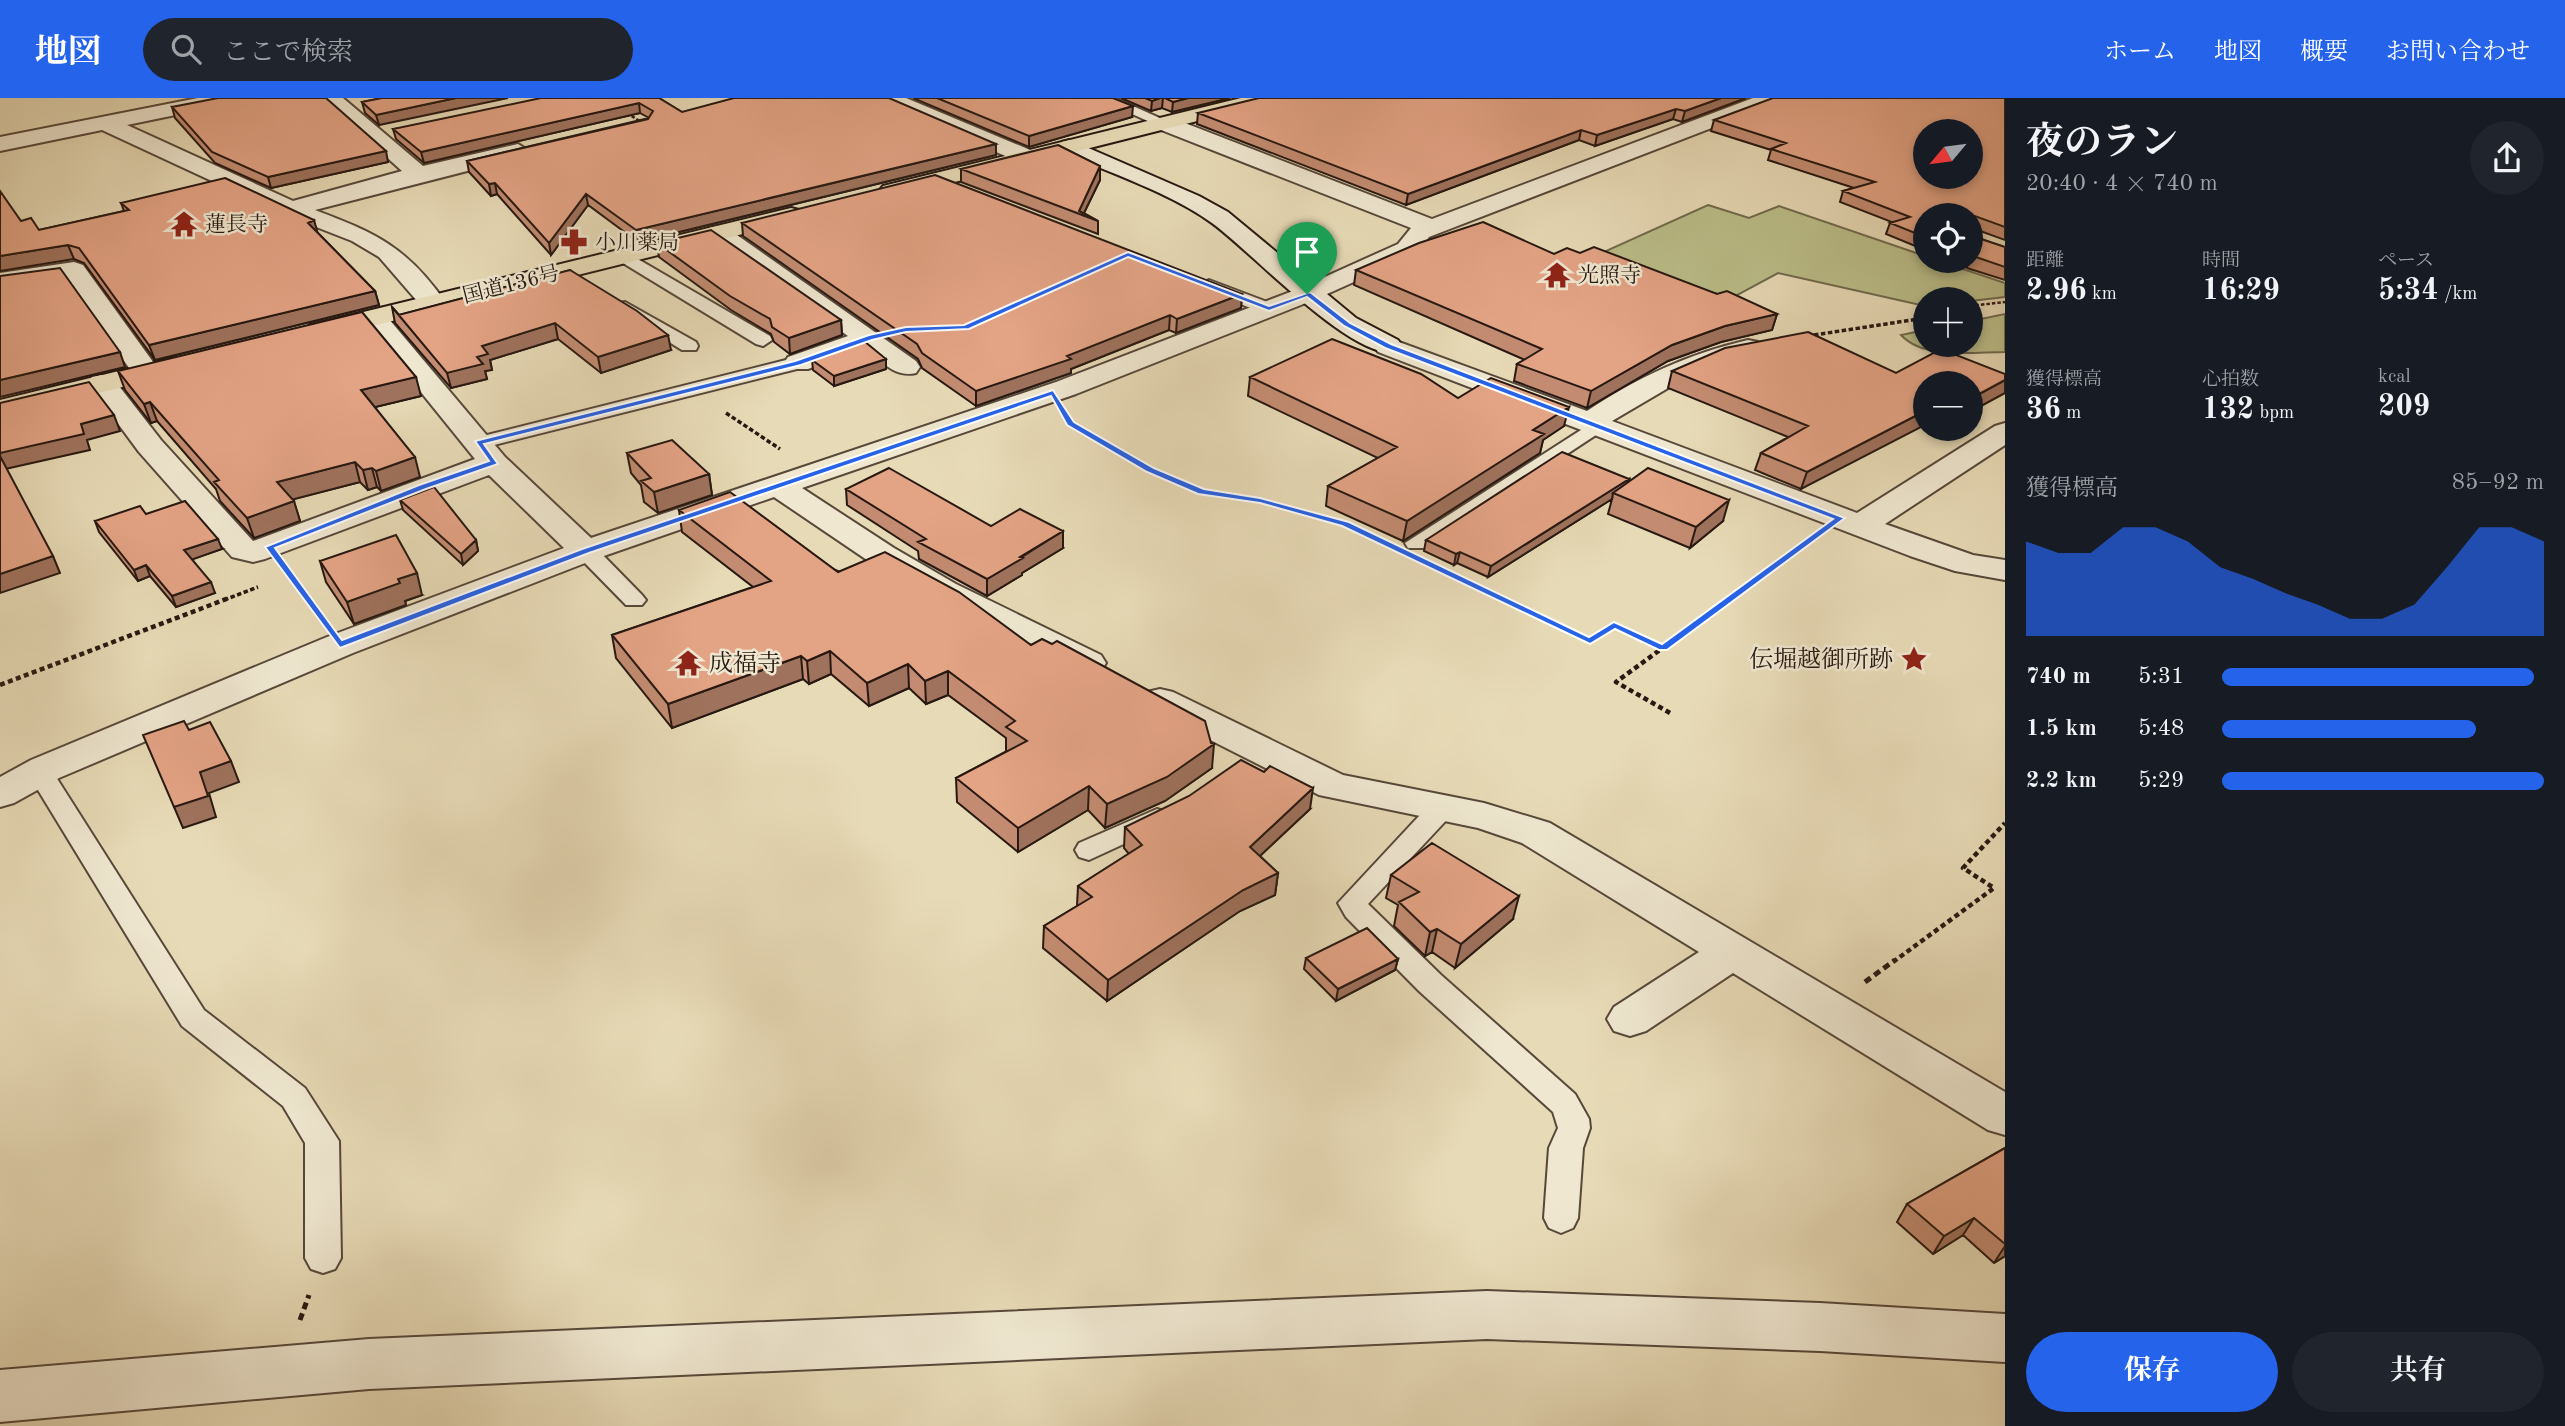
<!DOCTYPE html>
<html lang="ja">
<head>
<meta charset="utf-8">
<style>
  body { margin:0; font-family:"Old Standard TT","Noto Serif JP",serif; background:#20242c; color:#f1f3f6; height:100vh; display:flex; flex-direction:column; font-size:26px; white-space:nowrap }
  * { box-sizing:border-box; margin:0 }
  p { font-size:23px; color:#9ea1a6 }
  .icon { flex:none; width:38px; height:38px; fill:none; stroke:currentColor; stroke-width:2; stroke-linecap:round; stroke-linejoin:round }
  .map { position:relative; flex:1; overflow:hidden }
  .side { display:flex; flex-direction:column; background:#171b24; width:560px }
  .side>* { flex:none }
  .needle { width:46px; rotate:241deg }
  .buttons { position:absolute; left:1913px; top:21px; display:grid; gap:14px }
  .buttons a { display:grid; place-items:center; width:70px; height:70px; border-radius:50%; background:#171b24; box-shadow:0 4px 10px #0003; font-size:35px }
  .pin { position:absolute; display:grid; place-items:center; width:60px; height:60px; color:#fff; margin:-72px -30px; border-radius:50% 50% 50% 0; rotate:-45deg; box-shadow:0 0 7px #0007 }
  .pin .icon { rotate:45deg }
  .round { display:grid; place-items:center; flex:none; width:74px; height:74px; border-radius:37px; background:#20242c }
  .summary { display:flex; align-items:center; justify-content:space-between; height:119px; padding:0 21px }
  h1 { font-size:38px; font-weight:700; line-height:52px }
  .figures { display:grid; grid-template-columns:repeat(3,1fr); gap:10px; height:119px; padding:7px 21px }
  .figures div { display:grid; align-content:center }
  .figures b { font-size:30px; font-weight:700 }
  .figures small { font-size:19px; font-weight:400 }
  .figures p { font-size:19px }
  .chart { height:196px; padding:14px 21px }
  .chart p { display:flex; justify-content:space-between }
  .chart svg { width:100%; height:126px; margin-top:7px; fill:#2563eb; opacity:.7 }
  .action { display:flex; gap:14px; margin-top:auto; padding:14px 21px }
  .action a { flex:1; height:80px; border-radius:42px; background:#2563eb; color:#fff; font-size:28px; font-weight:700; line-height:80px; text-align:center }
  .action a+a { background:#20242c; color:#f1f3f6 }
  ul { padding:0 21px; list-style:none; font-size:23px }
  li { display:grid; grid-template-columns:112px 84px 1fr; align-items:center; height:52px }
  li i { height:18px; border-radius:9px; background:#2563eb }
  header { display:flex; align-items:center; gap:42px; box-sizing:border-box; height:98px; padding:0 35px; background:#2563eb; color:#fff }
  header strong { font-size:33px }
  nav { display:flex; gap:38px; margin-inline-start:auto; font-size:24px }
  .search { width:490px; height:63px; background:#20242c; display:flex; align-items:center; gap:18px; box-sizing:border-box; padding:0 24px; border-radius:38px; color:#9ea1a6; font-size:26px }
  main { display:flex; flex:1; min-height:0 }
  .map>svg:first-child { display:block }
</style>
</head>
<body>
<header>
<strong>地図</strong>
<div class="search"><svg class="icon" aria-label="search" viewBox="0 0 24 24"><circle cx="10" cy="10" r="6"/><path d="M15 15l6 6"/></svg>ここで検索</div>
<nav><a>ホーム</a><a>地図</a><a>概要</a><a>お問い合わせ</a></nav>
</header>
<main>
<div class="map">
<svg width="2005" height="1328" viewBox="0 0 2005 1328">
  <rect width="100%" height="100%" fill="#e7dab6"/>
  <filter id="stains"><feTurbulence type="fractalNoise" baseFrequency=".00286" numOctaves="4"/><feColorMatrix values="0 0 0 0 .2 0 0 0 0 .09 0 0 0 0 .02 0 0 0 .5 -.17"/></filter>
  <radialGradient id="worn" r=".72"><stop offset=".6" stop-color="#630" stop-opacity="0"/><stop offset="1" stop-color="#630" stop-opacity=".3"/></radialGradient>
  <!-- green -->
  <path fill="#bbbe8a" stroke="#716b4e" stroke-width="2" d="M1708,107L1749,120L1779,108L1925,158V163H1939L2005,185V199L1971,203L1925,201V208L1778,175L1730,201L1595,158Z
    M2005,216V254C1974,254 1924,262 1901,237L1925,232V247H1970L1971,223Z"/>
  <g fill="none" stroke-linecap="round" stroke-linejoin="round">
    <!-- lane casing -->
    <g stroke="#57483a" stroke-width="4">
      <path id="lane" d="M1096,0H1115L1171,25L1169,28H1159Z
        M624,153L770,238L772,242L763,248L756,246L618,162L616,158Z
        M1209,182L1275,207L1278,211L1275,215H1263L1203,191L1200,187Z
        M625,204L696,244L698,248L696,252H682L619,213L616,209L619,205Z
        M798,259L805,261L807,265L805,269L478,351L468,345L471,341Z
        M1595,323L1602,325L1605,329L1602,333L1424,450H1408L1405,445Z
        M586,446L594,448L642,497L646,502L642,507H626L578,458L575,453L578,448Z
        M40,665L49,668L204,912L305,990L339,1043L341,1160L335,1171L323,1175L311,1171L305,1160V1045L283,1008L182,928L27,674L31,668Z
        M1443,700L1453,703L1457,709L1453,715L1368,806L1441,877L1575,996L1589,1021L1590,1030L1583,1050L1578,1120L1573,1130L1561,1135L1549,1130L1544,1120L1549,1050L1558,1030L1553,1014L1419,893L1346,819L1338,805L1433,703Z
        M1157,711L1167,714L1171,720L1167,726L1089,762L1079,759L1075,752L1079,745Z"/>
    </g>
    <!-- street casing -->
    <g stroke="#57483a" stroke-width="4">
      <path id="street" d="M198,0H239L229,6L127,27L293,103L402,73L321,0H343L423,68L518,46L529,53L526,58L315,112C376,135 407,149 446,205L442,211H424L379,159L352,143L283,116L102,32L0,53V39Z
        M878,0H906L1035,54L1038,59L1035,64H1019L881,4Z
        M1753,0H1782L1779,4L1429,139L1416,156L1316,201L1076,296L802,390L894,450L956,486L1101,557L1106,565L1101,573L1088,576L1075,573L932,500L870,464L774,399L598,460L353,555L59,680L14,705L0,709V679L31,662L327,539L564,450L489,377L265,461L253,464L232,459L139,354L88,285L92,279L102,277L112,279L161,342L253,443L475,361L361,220L365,214H383L505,359L591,440L1056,284L1298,191L1398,146L1411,130L1156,30L1153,25L1156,20H1172L1432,121Z
        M718,128L727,130L916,263L920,269L916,275C895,280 881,263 865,250L808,271H788L784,265L788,259L848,238L709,140L706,135L709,130Z
        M74,164L83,167L156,268L160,274L156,280L146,282L136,280L67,181L0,191V175Z
        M1388,240L1587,313C1638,279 1688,256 1748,242L1758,244L1762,250L1758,256L1692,276L1612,323L1857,415L1995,328L2005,325V347L1885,426L1973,457L2005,462V482L1955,473L1910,458L1378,254L1374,248L1378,242Z
        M1160,591L1173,594L1343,677L1484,705L1550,725L2005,994V1037L1988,1032L1733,875L1646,933L1630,938L1614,933L1607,921L1614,909L1699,854L1522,745L1478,730L1319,697L1147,610L1142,602L1147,594Z
        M1487,1193L1820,1205L2005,1216V1264L1820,1253L1487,1241L369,1291L0,1324V1272L369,1241Z"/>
    </g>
    <!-- secondary casing -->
    <g stroke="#271811" stroke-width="4">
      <path id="secondary" d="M1070,42L1199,98L1228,114L1356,220L1398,242L1402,248L1398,254C1354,265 1250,152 1212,125C1173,96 1108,74 1062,54L1059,49L1062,44Z"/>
    </g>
    <!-- highway casing -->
    <g stroke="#271811" stroke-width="4">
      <path id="highway" d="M1241,0H1276L1273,4L891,100L883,98L879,93L883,88Z
        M791,110L799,112L803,117L799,122L320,241L310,239L307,233L310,227Z
        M172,260L182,262L186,268L182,274L0,320V302Z"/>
    </g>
    <!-- path-far3 -->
    <path stroke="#271811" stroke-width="2.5" stroke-dasharray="3.5 2" stroke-linecap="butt" d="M627,15L641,24
      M1970,208L2005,204"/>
    <!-- path-far2 -->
    <path stroke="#271811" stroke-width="3.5" stroke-dasharray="4.5 2.5" stroke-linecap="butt" d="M1814,237L1925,220
      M726,315L780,351
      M1069,323L1151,372L1202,394L1260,403L1345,426L1383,444
      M1438,471L1503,502
      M289,476L308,502
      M224,502L258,489
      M1729,502L1807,445"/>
    <!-- path-far1 -->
    <path stroke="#271811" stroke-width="4.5" stroke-dasharray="5 3.5" stroke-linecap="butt" d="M307,500L319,517
      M1499,500L1590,543L1614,527L1663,550
      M0,587L229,500
      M1670,615L1616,584L1731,500
      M1893,864L1994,790L1963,770L2005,725"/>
    <!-- path -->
    <path stroke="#271811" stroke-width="5" stroke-dasharray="7 4.5" stroke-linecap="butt" d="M1865,884L1895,862
      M300,1222L309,1197"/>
    <!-- lane -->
    <use href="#lane" fill="#efe7d0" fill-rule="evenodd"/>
    <!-- street -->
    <use href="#street" fill="#efe7d0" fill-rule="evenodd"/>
    <!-- secondary -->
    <use href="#secondary" fill="#efe7d0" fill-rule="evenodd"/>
    <!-- highway -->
    <use href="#highway" fill="#e7dab6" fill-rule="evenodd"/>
  </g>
  <!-- wall -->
  <path fill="#c38c72" stroke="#271811" stroke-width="2" d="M382,0L379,27L365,15L362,4Z
    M659,0L682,14L996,57L638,144L588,107L551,157L497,96L491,98L469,74L467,63L649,20L640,15L424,65L396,41L393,31Z
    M913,0H1113L1132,19L1029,49Z
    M1121,0H1230L1172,14L1162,10L1151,13Z
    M1746,0L1682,24L1673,21L1595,48L1579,42L1406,107L1197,26L1198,15Z
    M2005,0V142L1972,130V138L2005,149V182L1970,171L1950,163H1970V117H1925V152L1886,136L1890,125L1892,124L1840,104L1843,93L1854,90L1768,62L1771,52L1711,33L1714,22Z
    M172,9L388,64L271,90L215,65L175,20Z
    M1100,68V82L1084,115L1098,123V136L961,84V71Z
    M121,105L318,135L375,193L379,207L155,262L84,165L74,161L21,123L39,132L124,113Z
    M742,125L1242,196L1241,210L1176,235L1169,232L1071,271V275L976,308L922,270L918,261L743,138Z
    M657,145L841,222L842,237L790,256L774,244L771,236L731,212L659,159Z
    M1580,155L1717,196L1777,216L1772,232L1721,244L1668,263L1587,310L1514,283L1517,266L1525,262L1354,187L1356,172L1554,156Z
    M570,172L671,252L601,275L558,241L490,262L492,272L485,273L487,281L451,290L395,225L392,209L399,217Z
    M812,262L886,271L834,288L813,272Z
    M118,273L421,298L375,309L420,379L381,393L377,389L368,392L360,384L293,401L300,423L254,440L220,403L216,391L157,323L151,325L125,292Z
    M1672,273L1896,275L1970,285L1801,391L1755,372L1761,355L1788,339L1668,290Z
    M1250,279L1458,300L1564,328L1543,342L1540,355L1403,443L1326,408L1328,388L1378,360L1248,298Z
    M627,355L709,376L712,397L658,415L644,404L641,387L631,375Z
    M1629,381L1628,384L1723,423L1690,450L1608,416L1612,401L1488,479L1457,465L1454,467L1424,453L1426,442Z
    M846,391L991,428L1063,450L1022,475V477L987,498L919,461L918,453L847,407Z
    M400,402L476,442L478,453L463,467L403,412Z
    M679,412L1031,547L1212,670L1165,703L1105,730L1088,712L1018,754L957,704L956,680L1007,653L1006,652V640L948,597L926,606L909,590L869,608L831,576L809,586L803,581L672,630L616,560L612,537L753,489L682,434Z
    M95,423L222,451L192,461L215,495L176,509L150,478L138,483L99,434Z
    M320,463L422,497L405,503L406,507L354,526L326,484Z
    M1310,711L1260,758L1278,775L1275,797L1240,813L1107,903L1043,850L1044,828L1077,808L1078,788L1129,756L1124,750L1125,729Z
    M1391,777L1513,821L1455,870L1432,854L1425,858L1394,828L1398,807L1386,800Z
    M1306,860L1398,861L1395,872L1336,903L1304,871Z
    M2005,1050V1158L1994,1165L1963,1137L1933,1156L1897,1124L1907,1106Z"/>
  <!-- shaded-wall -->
  <path fill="#9f725d" stroke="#271811" stroke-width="2" d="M456,0H508L379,27L376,17Z
    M1160,0H1163L1162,10L1151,13L1152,3Z
    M1188,0H1230L1172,14L1173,4Z
    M1721,0H1746L1682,24L1685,13Z
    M639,5L640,15L424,65L421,54Z
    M1133,8L1132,19L1029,49V38Z
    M1676,11L1673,21L1595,48L1597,37Z
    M1581,32L1579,42L1406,107L1408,96Z
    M996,46V57L638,144L636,132Z
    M386,53L388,64L271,90L268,79Z
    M1100,68V82L1083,117L1079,113Z
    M495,85L497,96L491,98L489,86Z
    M586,96L588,107L551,157L549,145Z
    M314,122L318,136L308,125Z
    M68,147L74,161L0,173V158Z
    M375,193L379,207L155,262L149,247Z
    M1242,196L1241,210L1176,235L1177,221Z
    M1777,216L1772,232L1721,244L1668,263L1587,310L1591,293L1672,247L1725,228Z
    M1170,217L1169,232L1071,271V275L976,308V293Z
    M841,222L842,237L790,256L789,240Z
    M555,225L558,241L490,262L492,272L485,273L487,281L451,290L447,275L477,259L482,248Z
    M668,237L671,252L601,275L598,259Z
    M120,254L125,269L0,299V282Z
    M886,261V271L834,288V278Z
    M416,279L421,298L367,311L361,292Z
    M2005,282V295L1970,314V301Z
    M150,304L157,323L151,325L144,306Z
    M1569,309L1564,328L1543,342L1540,355L1403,443L1407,423L1533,332Z
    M1925,313V327L1801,391L1807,374Z
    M114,317L120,333L87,342L90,352L5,371L0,359V355L81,326Z
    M415,359L420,379L381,393L376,373Z
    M355,364L360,384L283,404L277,384Z
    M372,370L377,389L368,392L363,372Z
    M709,376L712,397L658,415L654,394Z
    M1629,381L1626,392L1613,395L1612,401L1488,479L1491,468Z
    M1729,402L1723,423L1690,450L1696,429Z
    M294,403L300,423L254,440L247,420Z
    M1063,433V450L1022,475V477L987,498V481Z
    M218,441L222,451L188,463L184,452Z
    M476,442L478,453L463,467L461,456Z
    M1460,454L1457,465L1454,467L1456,456Z
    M53,458L60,475L0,495V476Z
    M146,467L150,478L138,483L134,472Z
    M417,475L422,497L405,503L406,507L354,526L347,504L398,481Z
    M211,484L215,495L176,509L172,498Z
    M830,553L831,576L809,586L807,563Z
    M801,558L803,581L672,630L668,606Z
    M908,566L909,590L869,608L867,585Z
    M948,573V597L926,606L925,583Z
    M1214,646L1212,670L1165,703L1105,730L1107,706Z
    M231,663L239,684L209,695L216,719L183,730L174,709L200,674Z
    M1089,688L1088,712L1018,754V730Z
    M1313,690L1310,711L1247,770L1250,749Z
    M1278,775L1275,797L1240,813L1107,903L1108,882L1243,792Z
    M1519,798L1513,821L1455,870L1461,846Z
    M1437,831L1432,854L1425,858L1430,834Z
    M1398,861L1395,872L1336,903L1338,891Z
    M1974,1120L1963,1137L1933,1156L1944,1138Z
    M2005,1148V1158L1994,1165Z"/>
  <!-- building -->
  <path fill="#e3a385" stroke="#271811" stroke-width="2" fill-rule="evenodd" d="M218,0H326L386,53L268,79L212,54L172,9Z
    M382,0H456L376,17L362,4Z
    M541,0H659L682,14L734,0H889L996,46L636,132L586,96L549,145L495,85L489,86L467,63L648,21L653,13L639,5L421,54L393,31Z
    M937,0H1113L1133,8L1029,38Z
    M1145,0H1160L1152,3Z
    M1165,0H1188L1173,4Z
    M1259,0H1721L1685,13L1676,11L1597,37L1581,32L1408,96L1198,15Z
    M1773,0H2005V129L1975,118L1972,120V138L2005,149V169L1970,157V117H1925V139L1890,125L1910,119L1843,93L1875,84L1771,51L1786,45L1714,22ZM1925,33H1970V79H1925Z
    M1058,47L1100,68L1079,113L1098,123L961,71Z
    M935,77L1242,196L1177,221L1170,217L1067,258L1071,261L976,293L922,255L917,246L742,125Z
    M225,80L314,122L308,125L375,193L149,247L79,150L68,147L0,158V93L21,123L31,120L39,132L129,112L121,105Z
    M1483,124L1554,156L1567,150L1580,155L1594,149L1717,196L1727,193L1777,216L1725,228L1672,247L1591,293L1517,266L1542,251L1356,172L1419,145Z
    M711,132L841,222L789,240L772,229L770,221L730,198L657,145Z
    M60,170L120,254L0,282V178Z
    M570,172L637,213L668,237L598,259L555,225L482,248L488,256L477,259L483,266L447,275L392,209L399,217Z
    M362,214L416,279L361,292L415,359L376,373L372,370L363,372L355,364L277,384L294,403L247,420L214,384L219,382L150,304L144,306L118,273Z
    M1808,234L1896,275L1941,251L2005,276V282L1970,301V285H1925V313L1807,374L1761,355L1808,328L1672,273L1725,250Z
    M1332,241L1421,276L1458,300L1491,280L1569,309L1533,332L1544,336L1407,423L1328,388L1397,349L1250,279Z
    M864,243L886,261L834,278L812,262Z
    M89,284L114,317L81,326L84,336L0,355V305Z
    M672,342L709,376L654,394L641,383L651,380L627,355Z
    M1562,354L1629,381L1491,468L1460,454L1456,456L1426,442Z
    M0,358L53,458L0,476Z
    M889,370L991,428L1020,411L1063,433L1020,459L1023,460L987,481L918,444L926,441L846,391Z
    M1648,370L1729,402L1696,429L1613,395Z
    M434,389L476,442L461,456L400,402Z
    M730,394L838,474L885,454L959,494L1031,547L1042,541L1052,546L1057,543L1205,623L1211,645L1214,646L1167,679L1107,706L1089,688L1018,730L956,680L1027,643L1006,629L1015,623L948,573L925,583L908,566L867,585L830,553L807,563L801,558L668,606L612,537L771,483L679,412Z
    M185,403L218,441L184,452L211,484L172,498L146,467L134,472L95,423L140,408L146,416Z
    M396,437L417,475L398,481L400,485L347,504L320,463Z
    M184,623L189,632L210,624L231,663L200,674L208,698L174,709L143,637Z
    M1241,662L1264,674L1270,668L1313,690L1250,749L1278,775L1243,792L1108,882L1044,828L1092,799L1078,788L1142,747L1125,729L1189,698Z
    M1432,745L1519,798L1461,846L1437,831L1430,834L1399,804L1419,794L1391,777Z
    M1367,830L1398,861L1338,891L1306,860Z
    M2005,1050V1146L1974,1120L1944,1138L1907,1106Z"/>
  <!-- route -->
  <path fill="#2563eb" stroke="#fff" stroke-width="2" fill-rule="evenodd" d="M1128,154L1269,208L1310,194L1350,225L1391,246L1845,420L1667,552H1659L1615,531L1590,546L1342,428L1260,405L1198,396L1147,374L1067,327L1051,298L589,455L340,550L265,449L419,387L489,363L475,343L795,263L869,237L906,229L964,227ZM1128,159L1269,213L1307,199L1344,228L1385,250L1833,421L1662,546L1614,524L1589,539L1349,424L1260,400L1204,391L1154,370L1074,324L1053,292L582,451L342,542L275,450L426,391L498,366L484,346L801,267L872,242L906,234L969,231Z"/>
  <!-- icons -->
  <defs>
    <g id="temple-bare" transform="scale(2.1)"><path d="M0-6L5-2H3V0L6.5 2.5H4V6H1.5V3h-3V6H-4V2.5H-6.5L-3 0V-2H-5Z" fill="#8f2418" stroke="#efe7d0" stroke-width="2.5" paint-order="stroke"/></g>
    <g id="pharmacy-bare" transform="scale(2.1)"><path d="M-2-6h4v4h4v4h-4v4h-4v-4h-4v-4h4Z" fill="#8f2418" stroke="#efe7d0" stroke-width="2.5" paint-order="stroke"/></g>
    <g id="sight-bare" transform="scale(2.1)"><path d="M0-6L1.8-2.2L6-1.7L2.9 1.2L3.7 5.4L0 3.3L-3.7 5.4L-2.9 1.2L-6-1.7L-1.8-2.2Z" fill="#8f2418" stroke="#efe7d0" stroke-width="2.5" paint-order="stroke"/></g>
  </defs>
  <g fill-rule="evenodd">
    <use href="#temple-bare" x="184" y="126"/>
    <use href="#pharmacy-bare" x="574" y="144"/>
    <use href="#temple-bare" x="1557" y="177"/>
    <use href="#sight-bare" x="1914" y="561"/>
    <use href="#temple-bare" x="688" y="565"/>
  </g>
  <g text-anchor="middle" stroke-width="5" stroke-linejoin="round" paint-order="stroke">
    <!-- far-poi labels -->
    <g font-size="21" fill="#271811" stroke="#efe7d0" text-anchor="start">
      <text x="205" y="133">蓮長寺</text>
      <text x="595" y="151">小川薬局</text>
      <text x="1578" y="184">光照寺</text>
    </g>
    <!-- far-street labels -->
    <g font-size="21" fill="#271811" stroke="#efe7d0">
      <text transform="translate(511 186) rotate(-14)" y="7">国道136号</text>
    </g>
    <!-- poi labels -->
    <g font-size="24" fill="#271811" stroke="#efe7d0" text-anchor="end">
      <text x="1893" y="569">伝堀越御所跡</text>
      <text x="709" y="573" text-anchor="start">成福寺</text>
    </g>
  </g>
  <rect width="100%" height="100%" filter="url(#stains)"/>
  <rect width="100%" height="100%" fill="url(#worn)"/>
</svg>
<div class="buttons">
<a><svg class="needle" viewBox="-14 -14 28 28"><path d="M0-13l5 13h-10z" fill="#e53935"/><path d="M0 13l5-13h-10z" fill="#9ea1a6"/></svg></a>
<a><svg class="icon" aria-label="locate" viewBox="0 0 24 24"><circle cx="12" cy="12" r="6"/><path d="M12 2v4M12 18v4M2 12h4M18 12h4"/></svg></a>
<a>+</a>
<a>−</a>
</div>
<div class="pin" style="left:1307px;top:196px;background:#1e9e55"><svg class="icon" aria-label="arrive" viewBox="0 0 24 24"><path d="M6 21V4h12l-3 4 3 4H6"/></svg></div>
</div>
<section class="side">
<div class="summary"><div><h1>夜のラン</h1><p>20:40 · 4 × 740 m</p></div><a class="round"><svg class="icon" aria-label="share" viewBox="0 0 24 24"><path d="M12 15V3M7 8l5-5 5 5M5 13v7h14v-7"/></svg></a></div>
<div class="figures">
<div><p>距離</p><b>2.96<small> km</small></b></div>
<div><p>時間</p><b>16:29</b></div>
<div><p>ペース</p><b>5:34<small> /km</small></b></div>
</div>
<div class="figures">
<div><p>獲得標高</p><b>36<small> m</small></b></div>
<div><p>心拍数</p><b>132<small> bpm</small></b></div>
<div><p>kcal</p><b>209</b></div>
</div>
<div class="chart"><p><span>獲得標高</span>85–92 m</p>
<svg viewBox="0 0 160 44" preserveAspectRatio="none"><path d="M0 44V11L10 15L20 15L30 6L40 6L50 11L60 20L70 24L80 29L90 33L100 38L110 38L120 33L130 20L140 6L150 6L160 11V44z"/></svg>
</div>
<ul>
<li><b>740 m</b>5:31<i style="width:97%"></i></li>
<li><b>1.5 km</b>5:48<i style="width:79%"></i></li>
<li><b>2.2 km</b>5:29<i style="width:100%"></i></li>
</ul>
<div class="action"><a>保存</a><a>共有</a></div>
</section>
</main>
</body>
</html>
